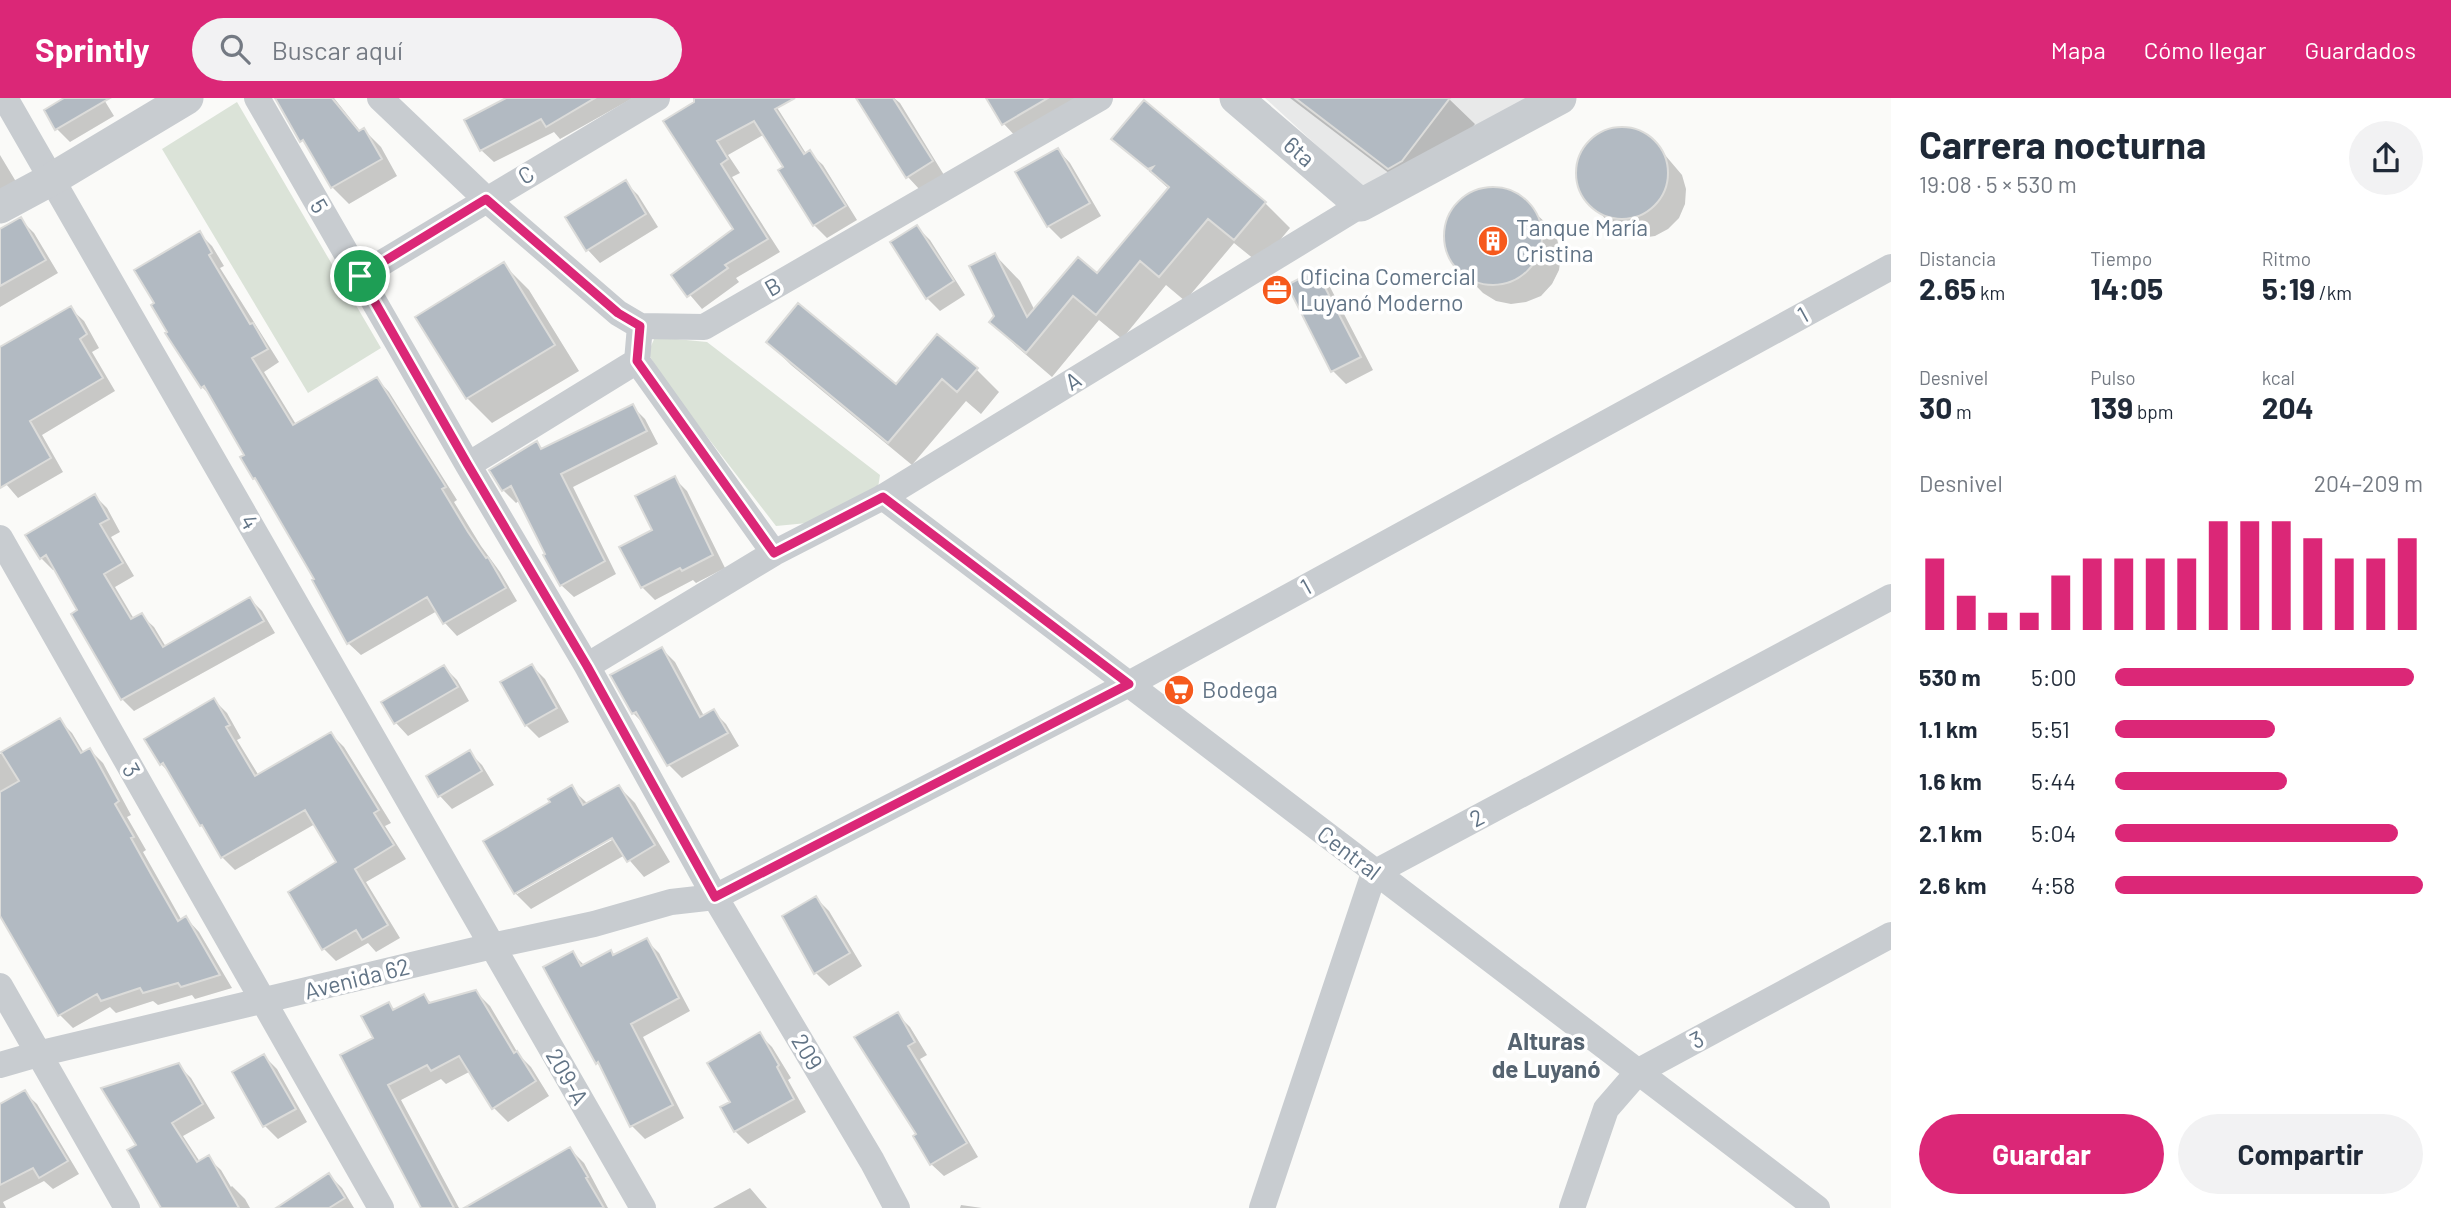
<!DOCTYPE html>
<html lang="es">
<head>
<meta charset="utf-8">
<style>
  body { margin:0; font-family:Barlow,sans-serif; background:#f2f2f3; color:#1f2937; height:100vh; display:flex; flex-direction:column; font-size:26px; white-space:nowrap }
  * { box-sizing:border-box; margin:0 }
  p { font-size:23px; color:#747a83 }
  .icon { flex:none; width:38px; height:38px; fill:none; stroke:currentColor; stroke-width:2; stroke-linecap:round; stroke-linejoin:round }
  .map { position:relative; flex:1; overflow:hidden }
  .side { display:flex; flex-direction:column; background:#fff; width:560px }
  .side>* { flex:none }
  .pin { position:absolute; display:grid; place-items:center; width:60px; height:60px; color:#fff; margin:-30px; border:4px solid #fff; border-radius:50%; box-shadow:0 2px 7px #0007 }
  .round { display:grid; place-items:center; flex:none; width:74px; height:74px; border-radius:37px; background:#f2f2f3 }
  .overview { display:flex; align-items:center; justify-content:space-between; height:119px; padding:0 28px }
  h1 { font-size:38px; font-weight:700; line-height:52px }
  .metrics { display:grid; grid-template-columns:repeat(3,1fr); gap:10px; height:119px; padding:7px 28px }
  .metrics div { display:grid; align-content:center }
  .metrics b { font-size:30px; font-weight:700 }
  .metrics small { font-size:19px; font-weight:400 }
  .metrics p { font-size:19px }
  .chart { height:196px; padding:14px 28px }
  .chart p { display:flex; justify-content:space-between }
  .chart svg { width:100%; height:126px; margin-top:7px; stroke:#db2777; stroke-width:6 }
  .cta { display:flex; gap:14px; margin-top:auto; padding:14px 28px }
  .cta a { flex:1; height:80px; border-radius:42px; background:#db2777; color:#fff; font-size:28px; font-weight:700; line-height:80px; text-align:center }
  .cta a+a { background:#f2f2f3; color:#1f2937 }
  ul { padding:0 28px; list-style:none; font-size:23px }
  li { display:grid; grid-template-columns:112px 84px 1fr; align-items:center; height:52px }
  li i { height:18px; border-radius:9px; background:#db2777 }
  header { display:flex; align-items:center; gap:42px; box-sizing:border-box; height:98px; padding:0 35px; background:#db2777; color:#fff }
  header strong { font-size:33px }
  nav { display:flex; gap:38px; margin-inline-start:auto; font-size:24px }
  .search { width:490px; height:63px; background:#f2f2f3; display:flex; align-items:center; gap:18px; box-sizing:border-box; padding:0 24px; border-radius:38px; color:#747a83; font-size:26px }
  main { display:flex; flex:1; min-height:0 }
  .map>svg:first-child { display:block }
</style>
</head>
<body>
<header>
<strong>Sprintly</strong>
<div class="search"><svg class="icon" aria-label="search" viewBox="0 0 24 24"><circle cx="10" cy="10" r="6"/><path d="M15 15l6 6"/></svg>Buscar aquí</div>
<nav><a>Mapa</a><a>Cómo llegar</a><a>Guardados</a></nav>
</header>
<main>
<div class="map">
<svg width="1891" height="1110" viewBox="0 0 1891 1110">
  <rect width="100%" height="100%" fill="#fafaf8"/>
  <!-- built -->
  <path fill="#e8e9e9" d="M1265,0H1530L1363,90Z"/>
  <!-- green -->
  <path fill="#dbe3d8" d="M237,4L381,250L308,295L162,51Z
    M655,239L707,244L880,377L878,390L818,424L776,428L664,283L648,255Z"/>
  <!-- shadow -->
  <path fill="#0003" fill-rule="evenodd" d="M68,0H103L114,18L70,44L57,31L46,13Z
    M277,0H334L361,34L364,32L381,49L397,78L349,106L332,89Z
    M510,0H633L560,41L554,34L494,64L481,52Z
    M704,0H771L807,57L810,55L823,67L857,122L827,140L814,127L785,70L765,36L728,57L740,75L732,79L780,154L736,180L739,184L702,211L673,177L735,132Z
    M875,0H894L900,5L944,77L920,92L908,79Z
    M988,0H1084L1020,43L1004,26Z
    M1290,0H1448L1475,26L1427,88L1415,95Z
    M1626,31L1641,35L1654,44L1682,77L1686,91L1685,106L1679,120L1668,131L1655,138L1641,140L1627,137L1614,130L1585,99L1579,86L1578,72L1580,59L1588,47L1598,38L1611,32Z
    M1114,41L1265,105L1290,130L1260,166L1234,145L1185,203L1166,187L1122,241L1099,222L1052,279L1017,249L991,224L996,218L995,157L1020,183L1035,213L1098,177L1169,91Z
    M1058,52L1070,65L1101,118L1061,141L1048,128Z
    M0,57L18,87L0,98Z
    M625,84L638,97L658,129L600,165L588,152L567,120Z
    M1486,92H1501L1516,97L1549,128L1557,141L1561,157L1559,172L1552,186L1541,198L1526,204L1511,206L1496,203L1483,195L1452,163L1447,149L1446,133L1450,118L1459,106L1471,97Z
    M21,122L34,135L58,175L0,209V134Z
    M917,129L930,142L965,197L940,213L927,200Z
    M200,136L212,148L224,168L220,170L279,264L264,274L297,328L377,281L389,294L457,402L454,404L481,448L500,474L517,503L457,538L445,525L437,513L361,557L348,545L316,481L262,388L254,380L247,357L212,299L202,289Z
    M504,167L529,192L579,273L492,325L467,300Z
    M1316,174L1329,187L1373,272L1346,286L1333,273Z
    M70,210L84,223L99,250L92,254L115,293L42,337L63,374L18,400L0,379V254Z
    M768,244L896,288L976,271L999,294L981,316L966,303L912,367L791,267Z
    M632,308L645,321L658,346L573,389L616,476L574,499L561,487L520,402L516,405L503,392L537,345L543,352Z
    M674,380L687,393L725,470L696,485L693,482L655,502L642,489L654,433Z
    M95,398L107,410L120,434L111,439L134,478L115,489L134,521L141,517L154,529L166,549L250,501L262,513L275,535L134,613L122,601L80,513L55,471L53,472L41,460Z
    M662,551L675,564L704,618L713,613L726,626L739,648L682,680L669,667L646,628L633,615Z
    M532,568L545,581L569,624L539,640L526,627L502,584Z
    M444,569L457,582L469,603L408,638L396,625L383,605Z
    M214,602L227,615L241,640L237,642L259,678L331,636L344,649L391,725L385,728L406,761L366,784L400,840L376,854L368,845L336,863L324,851L338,765L315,726L235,772L222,759L173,678L161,666L146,641Z
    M59,622L72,635L84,655L90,652L103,665L131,717L127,719L146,752L143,754L164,791L182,823L186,820L199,834L232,890L195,901L192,897L158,907L153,903L116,915L110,909L73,930L60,917L0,817V656Z
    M470,655L482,667L494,687L452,711L440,698Z
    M619,689L635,705L670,764L644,779L625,757L531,811L515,795L552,705L571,690L587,705ZM619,734L621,737L517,796V792Z
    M816,800L829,813L862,868L829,888L816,875Z
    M646,842L659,855L690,913L643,939L684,1020L645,1041L632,1028L605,972L597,965L573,856L585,868L610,854L615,859Z
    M476,894L490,908L519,957L531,969L549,998L508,1024L494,1010L471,973L446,986L441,981L401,1002L459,1110H423L342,958L376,941L388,906L396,913L424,898L432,906Z
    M897,916L910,929L927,957L920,961L978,1059L944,1078L931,1066L919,1037Z
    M759,936L772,949L791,980L788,982L806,1014L748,1046L735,1033L732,1004Z
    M264,958L277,971L307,1024L278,1041L265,1028L234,975Z
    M178,967L191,980L215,1020L183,1038L200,1064L208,1060L221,1072L231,1089L232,1088L245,1101L250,1110H163L138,1048Z
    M24,994L37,1006L79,1076L53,1091L44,1083L3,1104L6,1110H0V1008Z
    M570,1051L584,1065L608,1110H467Z
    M329,1077L342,1090L354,1110H279Z
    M750,1090L767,1110H713Z
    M961,1107L982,1110H960Z"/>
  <!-- building -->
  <path fill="#b2bac2" stroke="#dcdcda" stroke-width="2" d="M64,0H110L55,32L44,12Z
    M275,0H332L359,33L364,30L382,61L331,90L303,42L300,44Z
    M506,0H595L546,29L541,21L480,53L464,22Z
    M694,0H795L775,11L804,56L810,52L846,108L813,128L778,72L783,69L754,23L717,43L728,61L721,66L768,141L725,167L728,170L687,199L671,177L733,131L663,23L694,4Z
    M856,0H893L933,63L906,80Z
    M986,0H1048L1002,27Z
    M1295,0H1450L1402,63L1388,71Z
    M1144,2L1266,104L1234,142L1208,121L1159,179L1140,163L1096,217L1073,198L1026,255L989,224L994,218L969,168L995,155L1027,219L1078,159L1097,175L1169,89L1150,73L1153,69L1148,71L1111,41Z
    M1576 75a46 46 0 1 1 92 0a46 46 0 1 1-92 0Z
    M1058,50L1090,105L1047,129L1015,74Z
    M626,82L646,116L586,153L565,119Z
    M1444 138a49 49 0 1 1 98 0a49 49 0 1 1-98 0Z
    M21,119L46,162L0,188V131Z
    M917,127L954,183L926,201L890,144Z
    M200,133L212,155L209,157L250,226L253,225L268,251L252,260L293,327L377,279L446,389L442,391L468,434L486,460L488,459L506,490L443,526L427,499L347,546L312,482L314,481L255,380L253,381L240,359L244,357L204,288L201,290L165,235L167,234L151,207L154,205L134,172Z
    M504,164L555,247L466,301L415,219Z
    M1316,172L1361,259L1331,274L1287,187Z
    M798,205L896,286L937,236L978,270L957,294L942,281L888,345L766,244Z
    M71,208L87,236L80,241L103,280L30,323L51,360L0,390V249Z
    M633,306L647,333L561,376L605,463L560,488L543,457L545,456L511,388L502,393L489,372L537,343L541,351Z
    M675,378L713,457L682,473L680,470L641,490L619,449L652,432L635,398Z
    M95,396L109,421L100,426L123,465L104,476L131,521L142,515L163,549L250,499L264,523L121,602L71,516L77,512L46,457L40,461L25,437Z
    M662,549L700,619L714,611L728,635L667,668L636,614L632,616L610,577Z
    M532,566L557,610L525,628L500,584Z
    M444,567L458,589L394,626L381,604Z
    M214,600L230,627L226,629L255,678L331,634L379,712L374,715L394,747L355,771L388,827L362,842L356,832L322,852L288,794L336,764L305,712L221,760L202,727L200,728L163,665L160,667L144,641Z
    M60,620L81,655L90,650L119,703L115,706L134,739L131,740L151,776L178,823L186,818L220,877L181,889L178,885L143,895L140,890L101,903L97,896L58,918L0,818V694L19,683L1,654Z
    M470,652L482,673L438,699L426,678Z
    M572,687L583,707L619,687L655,747L627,764L612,740L514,796L483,743L550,704L548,701Z
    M816,798L850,855L814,876L782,818Z
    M647,840L679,900L631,926L673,1007L630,1029L598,964L596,966L543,869L573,853L581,868L611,852L613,857Z
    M476,892L514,955L517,953L536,983L492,1011L459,958L431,973L427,967L388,987L454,1110H421L340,957L373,940L361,918L389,904L393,912L424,896L429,905Z
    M898,914L915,944L908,948L967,1045L930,1067L913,1038L916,1036L854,939Z
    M760,934L779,967L777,969L794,1001L734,1034L720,1009L730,1004L707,965Z
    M264,956L296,1011L263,1029L232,974Z
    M179,965L203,1006L172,1025L197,1064L209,1057L239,1110H161L127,1052L136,1047L101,990Z
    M25,992L68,1063L39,1080L33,1070L0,1087V1006Z
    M570,1049L588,1079L586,1080L604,1110H464Z
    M329,1075L345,1100L329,1110H276Z"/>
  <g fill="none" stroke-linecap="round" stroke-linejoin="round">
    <!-- minor -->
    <path stroke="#c8ccd0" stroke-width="26" d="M5,0L643,1110
      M257,0L468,367L587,568L715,799L872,1063L897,1110
      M380,0L486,101L618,215L640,228
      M360,178L657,0
      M637,263L774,455
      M468,367L637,263L640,228L704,229L1100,0
      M883,399L1817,1110
      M0,440L381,1110
      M587,568L774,455L883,399L1361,107
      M0,888L127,1110
      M0,967L38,956L492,848L594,826L671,804L715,799L1129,586L1891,169
      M1262,1110L1374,775L1891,499
      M1572,1110L1606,1011L1639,973L1891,837"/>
    <!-- tertiary -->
    <path stroke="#c8ccd0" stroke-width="33" d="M1236,0L1361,107L1560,0
      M0,109L52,81L187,0"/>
  </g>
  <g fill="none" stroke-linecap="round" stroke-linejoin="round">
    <!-- route casing -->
    <g stroke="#fff" stroke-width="14">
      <path id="route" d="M486,101L618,215L640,228L637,263L774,455L883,399L1129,586L715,799L587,568L468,367L360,178Z"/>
    </g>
    <!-- route -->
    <use href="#route" stroke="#db2777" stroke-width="9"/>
  </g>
  <!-- icons -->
  <defs>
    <g id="building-disc" transform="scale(1.575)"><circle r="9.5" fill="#f6591c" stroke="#fff"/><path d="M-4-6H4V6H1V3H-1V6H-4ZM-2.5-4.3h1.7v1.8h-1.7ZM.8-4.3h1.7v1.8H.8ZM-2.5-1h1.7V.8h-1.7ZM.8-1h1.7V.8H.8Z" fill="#fff"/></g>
    <g id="office-disc" transform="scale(1.575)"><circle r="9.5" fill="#f6591c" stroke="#fff"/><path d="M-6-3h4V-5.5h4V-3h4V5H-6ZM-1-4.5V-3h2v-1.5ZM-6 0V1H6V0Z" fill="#fff"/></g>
    <g id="supermarket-disc" transform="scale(1.575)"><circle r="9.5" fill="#f6591c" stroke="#fff"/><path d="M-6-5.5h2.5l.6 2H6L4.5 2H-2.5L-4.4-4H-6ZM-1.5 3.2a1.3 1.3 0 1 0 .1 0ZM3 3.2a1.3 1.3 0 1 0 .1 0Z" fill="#fff"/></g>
  </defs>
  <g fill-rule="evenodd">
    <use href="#building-disc" x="1493" y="143"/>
    <use href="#office-disc" x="1277" y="192"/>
    <use href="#supermarket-disc" x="1179" y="592"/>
  </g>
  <g text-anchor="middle" stroke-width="7" stroke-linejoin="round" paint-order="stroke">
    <!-- street labels -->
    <g font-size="23" fill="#627486" stroke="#fff">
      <text transform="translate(1299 54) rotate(41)" y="8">6ta</text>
      <text transform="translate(526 77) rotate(-31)" y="8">C</text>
      <text transform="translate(319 108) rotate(60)" y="8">5</text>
      <text transform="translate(773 189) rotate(-30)" y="8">B</text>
      <text transform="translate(1803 217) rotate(-29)" y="8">1</text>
      <text transform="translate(1073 283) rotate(-31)" y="8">A</text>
      <text transform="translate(249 424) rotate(60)" y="8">4</text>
      <text transform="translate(1306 489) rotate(-29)" y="8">1</text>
      <text transform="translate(131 672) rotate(61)" y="8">3</text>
      <text transform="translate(1477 720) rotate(-28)" y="8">2</text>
      <text transform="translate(1349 755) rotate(37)" y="8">Central</text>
      <text transform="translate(357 881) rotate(-14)" y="8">Avenida 62</text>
      <text transform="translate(1697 942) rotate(-28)" y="8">3</text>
      <text transform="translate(807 954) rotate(59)" y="8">209</text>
      <text transform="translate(567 979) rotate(60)" y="8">209-A</text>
    </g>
    <!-- poi labels -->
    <g font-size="23" fill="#627486" stroke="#fff" text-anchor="start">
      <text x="1516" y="138">Tanque María<tspan x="1516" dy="26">Cristina</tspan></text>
      <text x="1300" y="187">Oficina Comercial<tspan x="1300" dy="26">Luyanó Moderno</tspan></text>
      <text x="1202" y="600">Bodega</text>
    </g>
    <!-- neighbourhood labels -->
    <g font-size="24" font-weight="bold" fill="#556370" stroke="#fff">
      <text x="1546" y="952">Alturas<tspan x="1546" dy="28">de Luyanó</tspan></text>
    </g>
  </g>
</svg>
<div class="pin" style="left:360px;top:178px;background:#1e9e55"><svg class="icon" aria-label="arrive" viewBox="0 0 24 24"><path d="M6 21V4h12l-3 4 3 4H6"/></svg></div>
</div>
<section class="side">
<div class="overview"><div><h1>Carrera nocturna</h1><p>19:08 · 5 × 530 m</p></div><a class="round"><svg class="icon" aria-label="share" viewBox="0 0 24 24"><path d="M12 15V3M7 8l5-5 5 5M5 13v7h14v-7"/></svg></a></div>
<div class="metrics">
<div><p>Distancia</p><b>2.65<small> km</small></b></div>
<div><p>Tiempo</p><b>14:05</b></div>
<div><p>Ritmo</p><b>5:19<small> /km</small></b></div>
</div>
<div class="metrics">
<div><p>Desnivel</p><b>30<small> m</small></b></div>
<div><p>Pulso</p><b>139<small> bpm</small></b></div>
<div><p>kcal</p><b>204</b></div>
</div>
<div class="chart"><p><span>Desnivel</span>204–209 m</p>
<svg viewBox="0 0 160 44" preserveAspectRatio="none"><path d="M5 44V19M15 44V32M25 44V38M35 44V38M45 44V25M55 44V19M65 44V19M75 44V19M85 44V19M95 44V6M105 44V6M115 44V6M125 44V12M135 44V19M145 44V19M155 44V12"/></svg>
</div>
<ul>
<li><b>530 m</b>5:00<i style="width:97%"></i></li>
<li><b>1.1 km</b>5:51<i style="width:52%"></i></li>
<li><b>1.6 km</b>5:44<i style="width:56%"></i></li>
<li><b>2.1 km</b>5:04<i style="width:92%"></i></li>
<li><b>2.6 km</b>4:58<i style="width:100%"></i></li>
</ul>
<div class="cta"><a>Guardar</a><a>Compartir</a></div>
</section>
</main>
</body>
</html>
